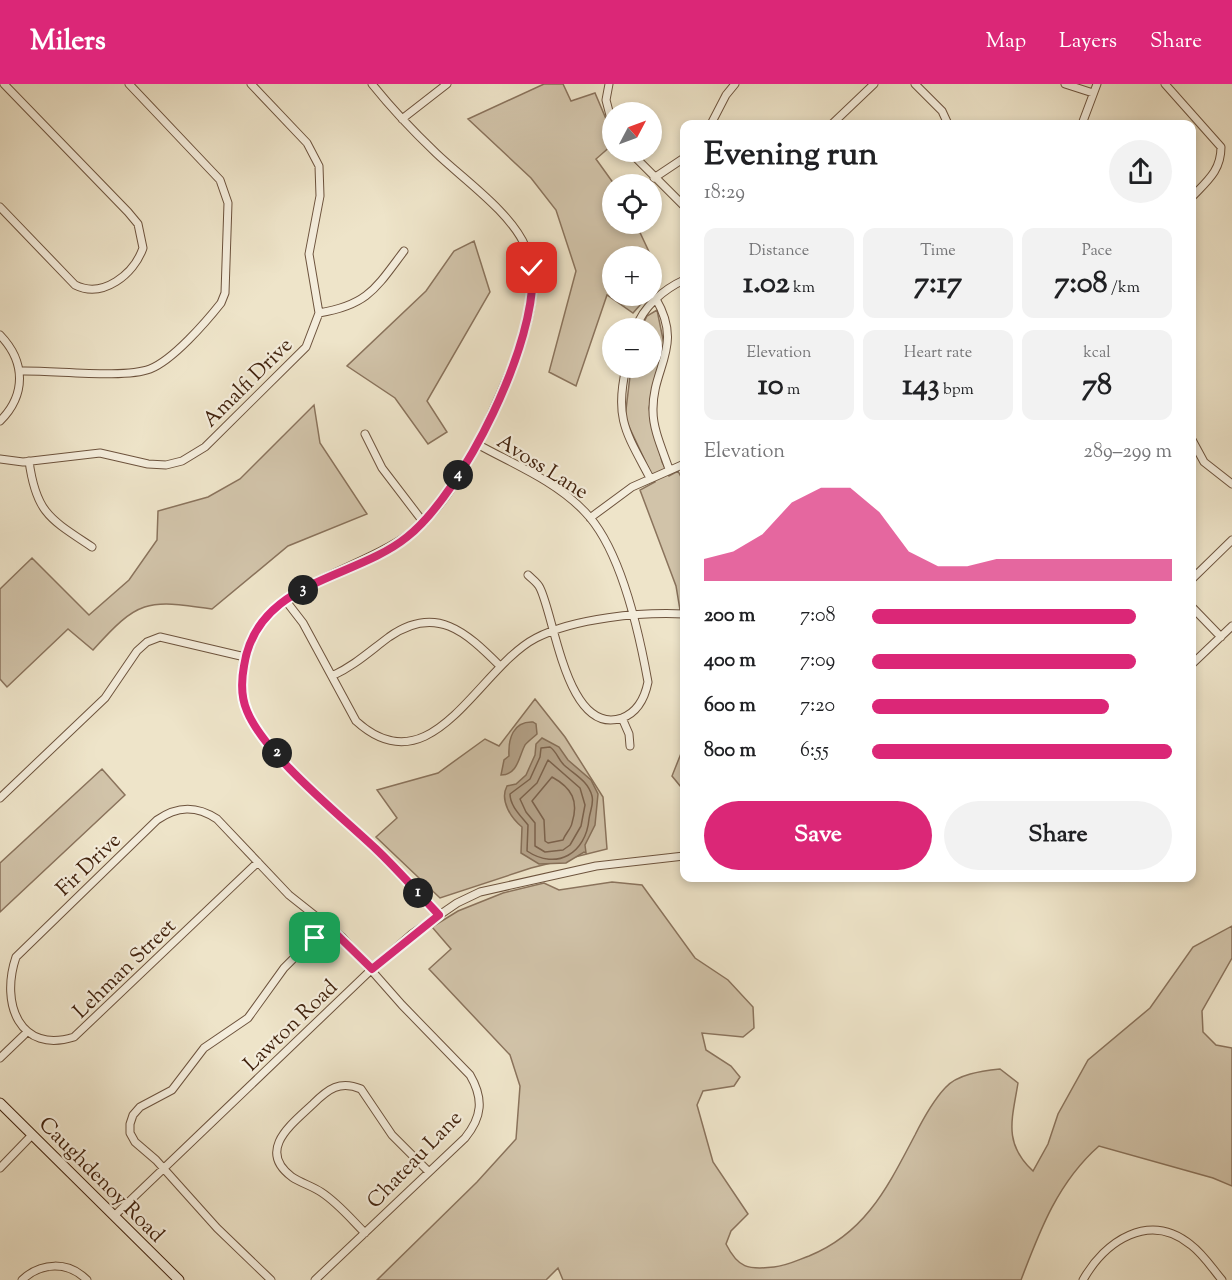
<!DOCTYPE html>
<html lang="en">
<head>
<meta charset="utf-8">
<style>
  body { margin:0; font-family:"Sorts Mill Goudy",serif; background:#f2f2f2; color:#202124; height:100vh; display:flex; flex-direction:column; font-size:22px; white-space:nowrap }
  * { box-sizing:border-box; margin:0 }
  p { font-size:20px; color:#757577 }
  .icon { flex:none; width:33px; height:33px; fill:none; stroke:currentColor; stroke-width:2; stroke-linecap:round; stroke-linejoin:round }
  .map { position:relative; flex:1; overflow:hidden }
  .details { position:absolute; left:680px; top:36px; width:516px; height:762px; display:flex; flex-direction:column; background:#fff; border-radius:12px; box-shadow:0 3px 9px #0003 }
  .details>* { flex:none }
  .needle { width:39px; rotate:49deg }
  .fabs { position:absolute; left:602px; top:18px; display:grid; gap:12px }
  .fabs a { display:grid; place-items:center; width:60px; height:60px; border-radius:50%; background:#fff; box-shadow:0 3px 9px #0003; font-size:30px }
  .pin { position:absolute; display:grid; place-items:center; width:51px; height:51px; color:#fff; margin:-26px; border-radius:12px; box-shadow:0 3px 9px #0006 }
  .km { position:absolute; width:30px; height:30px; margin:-15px; border-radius:50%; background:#222; color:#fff; font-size:16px; line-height:30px; text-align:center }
  .round { display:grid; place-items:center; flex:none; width:63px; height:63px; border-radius:32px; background:#f2f2f2 }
  .summary { display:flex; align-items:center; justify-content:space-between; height:102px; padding:0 24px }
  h1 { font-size:33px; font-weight:700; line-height:45px }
  .stats { display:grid; grid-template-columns:repeat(3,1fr); gap:9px; height:102px; padding:6px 24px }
  .stats div { display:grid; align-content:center; border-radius:12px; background:#f2f2f2; text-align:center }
  .stats b { font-size:30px; font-weight:700 }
  .stats small { font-size:16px; font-weight:400 }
  .stats p { font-size:16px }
  .chart { height:168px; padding:12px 24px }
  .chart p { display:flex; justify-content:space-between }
  .chart svg { width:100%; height:108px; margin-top:6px; fill:#db2777; opacity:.7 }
  .action { display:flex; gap:12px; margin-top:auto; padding:12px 24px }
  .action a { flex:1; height:69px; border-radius:36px; background:#db2777; color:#fff; font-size:24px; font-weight:700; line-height:69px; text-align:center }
  .action a+a { background:#f2f2f2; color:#202124 }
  ul { padding:0 24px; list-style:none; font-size:20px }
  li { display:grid; grid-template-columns:96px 72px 1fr; align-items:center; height:45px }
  li i { height:15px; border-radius:8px; background:#db2777 }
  header { display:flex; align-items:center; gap:36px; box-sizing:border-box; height:84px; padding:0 30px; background:#db2777; color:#fff }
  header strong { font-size:28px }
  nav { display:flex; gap:33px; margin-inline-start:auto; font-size:21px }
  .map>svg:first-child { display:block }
</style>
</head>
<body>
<header>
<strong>Milers</strong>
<nav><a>Map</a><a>Layers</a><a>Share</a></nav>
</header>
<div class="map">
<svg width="1232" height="1196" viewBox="0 0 1232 1196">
  <rect width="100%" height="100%" fill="#eee4c9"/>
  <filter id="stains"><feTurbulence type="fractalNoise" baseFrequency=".00333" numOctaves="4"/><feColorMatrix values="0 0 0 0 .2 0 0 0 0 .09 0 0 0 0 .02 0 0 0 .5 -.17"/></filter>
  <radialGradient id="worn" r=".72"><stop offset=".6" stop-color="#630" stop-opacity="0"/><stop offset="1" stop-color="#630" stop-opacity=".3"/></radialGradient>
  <!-- green -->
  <path fill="#d1c3a9" stroke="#8a735c" stroke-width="1.5" d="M544,0H563L571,17L595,9L612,49V61L596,75L614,100H612V140H636L651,172H612V212H648L633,229L607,211L576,302L549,288L576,187L556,126L531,94L468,35Z
    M474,157L490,208L427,317L447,348L428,360L395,314L347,282L426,207L454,167Z
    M651,173L660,199L651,209Z
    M657,226L664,260L649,324L662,378L669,392L678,387L684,399V572L682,538L676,502L640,406L655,398L625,334L631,284H651V244H641L647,232Z
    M314,321L320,359L367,430L288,462L212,525C146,515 138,516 93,566L68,545L7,603L0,595V505L32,474L89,531L129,496L157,456L158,427L208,413L240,395Z
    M535,615L565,653L603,713L607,765L531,784L440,814L376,753L397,734L377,706L438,689L485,655L499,662Z
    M684,662V699L681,703L672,692Z
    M102,685L125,711L0,828V779Z
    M612,798L642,801L695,874L728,896L753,923L754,944L743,953L702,949L706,966L731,982L740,993L734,1002L703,1007L697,1021L713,1078L748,1130L731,1147L726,1160C738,1184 748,1186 774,1183C786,1182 798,1176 809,1172C866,1149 888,1102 915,1051C923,1035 933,1017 945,1004C957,990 982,987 1000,985L1018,999C1012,1036 1003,1059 1033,1087L1048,1060L1058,1030L1088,976L1150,924L1193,863L1232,842V874L1202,927L1203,948L1216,961L1232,964V1102L1213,1094L1099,1062C1058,1098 1040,1146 1021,1196H563L558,1184L546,1196H377L477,1098L516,1055L520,1002L510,971L429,885L451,865L432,843L458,827L503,809L544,799L559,806Z"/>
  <!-- water -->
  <path fill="#b4a289" stroke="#866f58" stroke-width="1.5" d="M533,638L536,640L537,650C534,653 528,657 525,661C519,672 518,691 501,691L504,676L509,672C508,655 513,637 533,638Z
    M542,654L559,663L568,676L591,696L598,710L595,741L585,761L586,769L584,768L566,779L539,780L521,769L522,743C512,735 499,717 507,702L516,700L526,691L535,671L536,660Z"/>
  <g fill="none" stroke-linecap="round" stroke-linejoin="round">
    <!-- shore -->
    <path stroke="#7b624c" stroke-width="1.5" d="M550,663C557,668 558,675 564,681C575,691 588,697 592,712C594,720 590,727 589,735C586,769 557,787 527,767L528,741C521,732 510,722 510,710L530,695L540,673L541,664Z
      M548,676L580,704L585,721L581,742L570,761L563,766L545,768L535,762V739L526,728L520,715L537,699Z
      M552,693C572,704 579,717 572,739C571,745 565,750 563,756L548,759L545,757L544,736L532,717Z"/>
    <!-- street casing -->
    <g stroke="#6d533d" stroke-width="9">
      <path id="street" d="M372,0C392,25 413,47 436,69C463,95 512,129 526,164C544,208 522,260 504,301C485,345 459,405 424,438C368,491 257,494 243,584C240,605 243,624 255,642C282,686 341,730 378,767C399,787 419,810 439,831
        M609,0L606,16L612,39
        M915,0L942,27L948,40
        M1065,0L1093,9
        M1165,0L1221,63C1221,87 1207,97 1191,114
        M402,35L447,0
        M711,40L726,11L735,0
        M832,40L874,0
        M1082,40L1097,0
        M630,68L684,122
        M654,94L684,74
        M0,123L75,201C103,215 134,190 143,164L138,140L128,128L4,0
        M656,215C684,263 652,283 653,327C653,346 663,367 669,385
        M319,229C368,221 376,204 404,167
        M636,244C643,223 664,205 684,196
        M0,251C26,278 26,311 0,337
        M626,284C614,335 627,350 650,394
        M20,287C53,286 124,295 150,285C173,276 206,238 221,219L225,209L228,119L220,96L129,0
        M365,350L382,384L424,439
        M1191,354L1204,378L1232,400
        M477,360C513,380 556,397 585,428C621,465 639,548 648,598C645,613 638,628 622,634C567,653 555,534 540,504C538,499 532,495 528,491
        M0,375L23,378L100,369L148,380L166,381L182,377L205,363L306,263L319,229L309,170L320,112L319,82L307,59L251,0
        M29,377C36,429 50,435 92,463
        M590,434L632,403L684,380
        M1191,496L1232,456
        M286,517L303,539L356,637C432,706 478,584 536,554C575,534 640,528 684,530
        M1191,522L1221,553
        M1191,581L1232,542
        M332,592C354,582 370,567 389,553C436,520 466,548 500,582
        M622,634L629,650L630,662
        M0,714L105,614L137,567L147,558L160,553L245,573
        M258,778L74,953C20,970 0,920 16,873L157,736C177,722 196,721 217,735L289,811L342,853L402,921L470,991C484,1015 482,1033 465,1054L315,1196
        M0,974L24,951
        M0,1084L32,1051
        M114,1132L372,885L412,850L457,819L480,808L596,782L684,772
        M365,1149C351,1135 338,1119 321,1108C312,1102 301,1099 292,1093C256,1066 292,1040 313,1020C328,1005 340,996 361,1005L392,1051L429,1088
        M22,1196C41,1178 68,1177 87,1196
        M271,1196L217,1144L156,1076L135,1058L130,1049V1040L133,1031L140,1023L172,1006L204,964L248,934L284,884L327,841
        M1083,1196C1105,1157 1149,1127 1191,1161C1203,1170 1212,1184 1222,1196"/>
    </g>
    <!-- secondary casing -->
    <g stroke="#42230e" stroke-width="11">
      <path id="secondary" d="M0,1019L179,1196"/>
    </g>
    <!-- street -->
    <use href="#street" stroke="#f4eddc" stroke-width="7"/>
    <!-- secondary -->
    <use href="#secondary" stroke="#f4eddc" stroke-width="9"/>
  </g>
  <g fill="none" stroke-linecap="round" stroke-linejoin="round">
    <!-- route casing -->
    <g stroke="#fff" stroke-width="12">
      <path id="route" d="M315,854L327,841L372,885L439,831C418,809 398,786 376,765C340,731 265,671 247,627C241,613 241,598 244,582C257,496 354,496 407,453C463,409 539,256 532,184"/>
    </g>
    <!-- route -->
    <use href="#route" stroke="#db2777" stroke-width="8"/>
  </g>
  <g text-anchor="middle" stroke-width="4.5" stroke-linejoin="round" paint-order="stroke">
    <!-- street labels -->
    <g font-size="21" fill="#42230e" stroke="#f4eddc">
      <text transform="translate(247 298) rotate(-45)" y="7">Amalfi Drive</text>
      <text transform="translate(543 382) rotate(32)" y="7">Avoss Lane</text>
      <text transform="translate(88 780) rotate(-44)" y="7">Fir Drive</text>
      <text transform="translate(124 884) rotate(-44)" y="7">Lehman Street</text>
      <text transform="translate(290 941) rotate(-44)" y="7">Lawton Road</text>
      <text transform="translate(414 1075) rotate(-46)" y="7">Chateau Lane</text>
      <text transform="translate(102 1095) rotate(45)" y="7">Caughdenoy Road</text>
    </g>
  </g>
  <rect width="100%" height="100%" filter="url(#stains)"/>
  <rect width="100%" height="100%" fill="url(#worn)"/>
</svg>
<div class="fabs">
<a><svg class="needle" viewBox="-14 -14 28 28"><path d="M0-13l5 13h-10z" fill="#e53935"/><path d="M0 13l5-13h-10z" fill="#757577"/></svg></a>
<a><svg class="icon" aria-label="locate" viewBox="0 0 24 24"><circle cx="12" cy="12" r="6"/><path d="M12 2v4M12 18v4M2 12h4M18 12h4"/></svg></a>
<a>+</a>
<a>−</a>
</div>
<div class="pin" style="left:315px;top:854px;background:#1e9e55"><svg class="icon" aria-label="arrive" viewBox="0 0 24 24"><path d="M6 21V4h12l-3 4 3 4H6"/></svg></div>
<div class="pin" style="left:532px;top:184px;background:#d93025"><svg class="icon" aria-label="check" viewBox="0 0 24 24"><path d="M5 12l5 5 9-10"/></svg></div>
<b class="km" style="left:418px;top:809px">1</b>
<b class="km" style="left:277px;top:669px">2</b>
<b class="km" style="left:303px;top:506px">3</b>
<b class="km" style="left:458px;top:391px">4</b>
<section class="details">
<div class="summary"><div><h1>Evening run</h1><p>18:29</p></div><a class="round"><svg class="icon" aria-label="share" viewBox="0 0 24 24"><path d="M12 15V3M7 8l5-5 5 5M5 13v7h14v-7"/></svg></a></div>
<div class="stats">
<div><p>Distance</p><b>1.02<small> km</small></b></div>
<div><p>Time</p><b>7:17</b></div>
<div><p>Pace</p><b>7:08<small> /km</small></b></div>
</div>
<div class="stats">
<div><p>Elevation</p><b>10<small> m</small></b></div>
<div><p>Heart rate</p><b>143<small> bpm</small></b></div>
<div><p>kcal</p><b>78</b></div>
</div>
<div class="chart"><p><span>Elevation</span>289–299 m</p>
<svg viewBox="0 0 160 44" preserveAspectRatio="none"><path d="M0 44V35L10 32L20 25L30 12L40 6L50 6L60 16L70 32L80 38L90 38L100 35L110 35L120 35L130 35L140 35L150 35L160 35V44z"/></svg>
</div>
<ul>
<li><b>200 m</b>7:08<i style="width:88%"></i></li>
<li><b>400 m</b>7:09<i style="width:88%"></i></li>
<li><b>600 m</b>7:20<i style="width:79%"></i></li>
<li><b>800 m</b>6:55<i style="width:100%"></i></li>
</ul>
<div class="action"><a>Save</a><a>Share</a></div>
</section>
</div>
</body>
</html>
